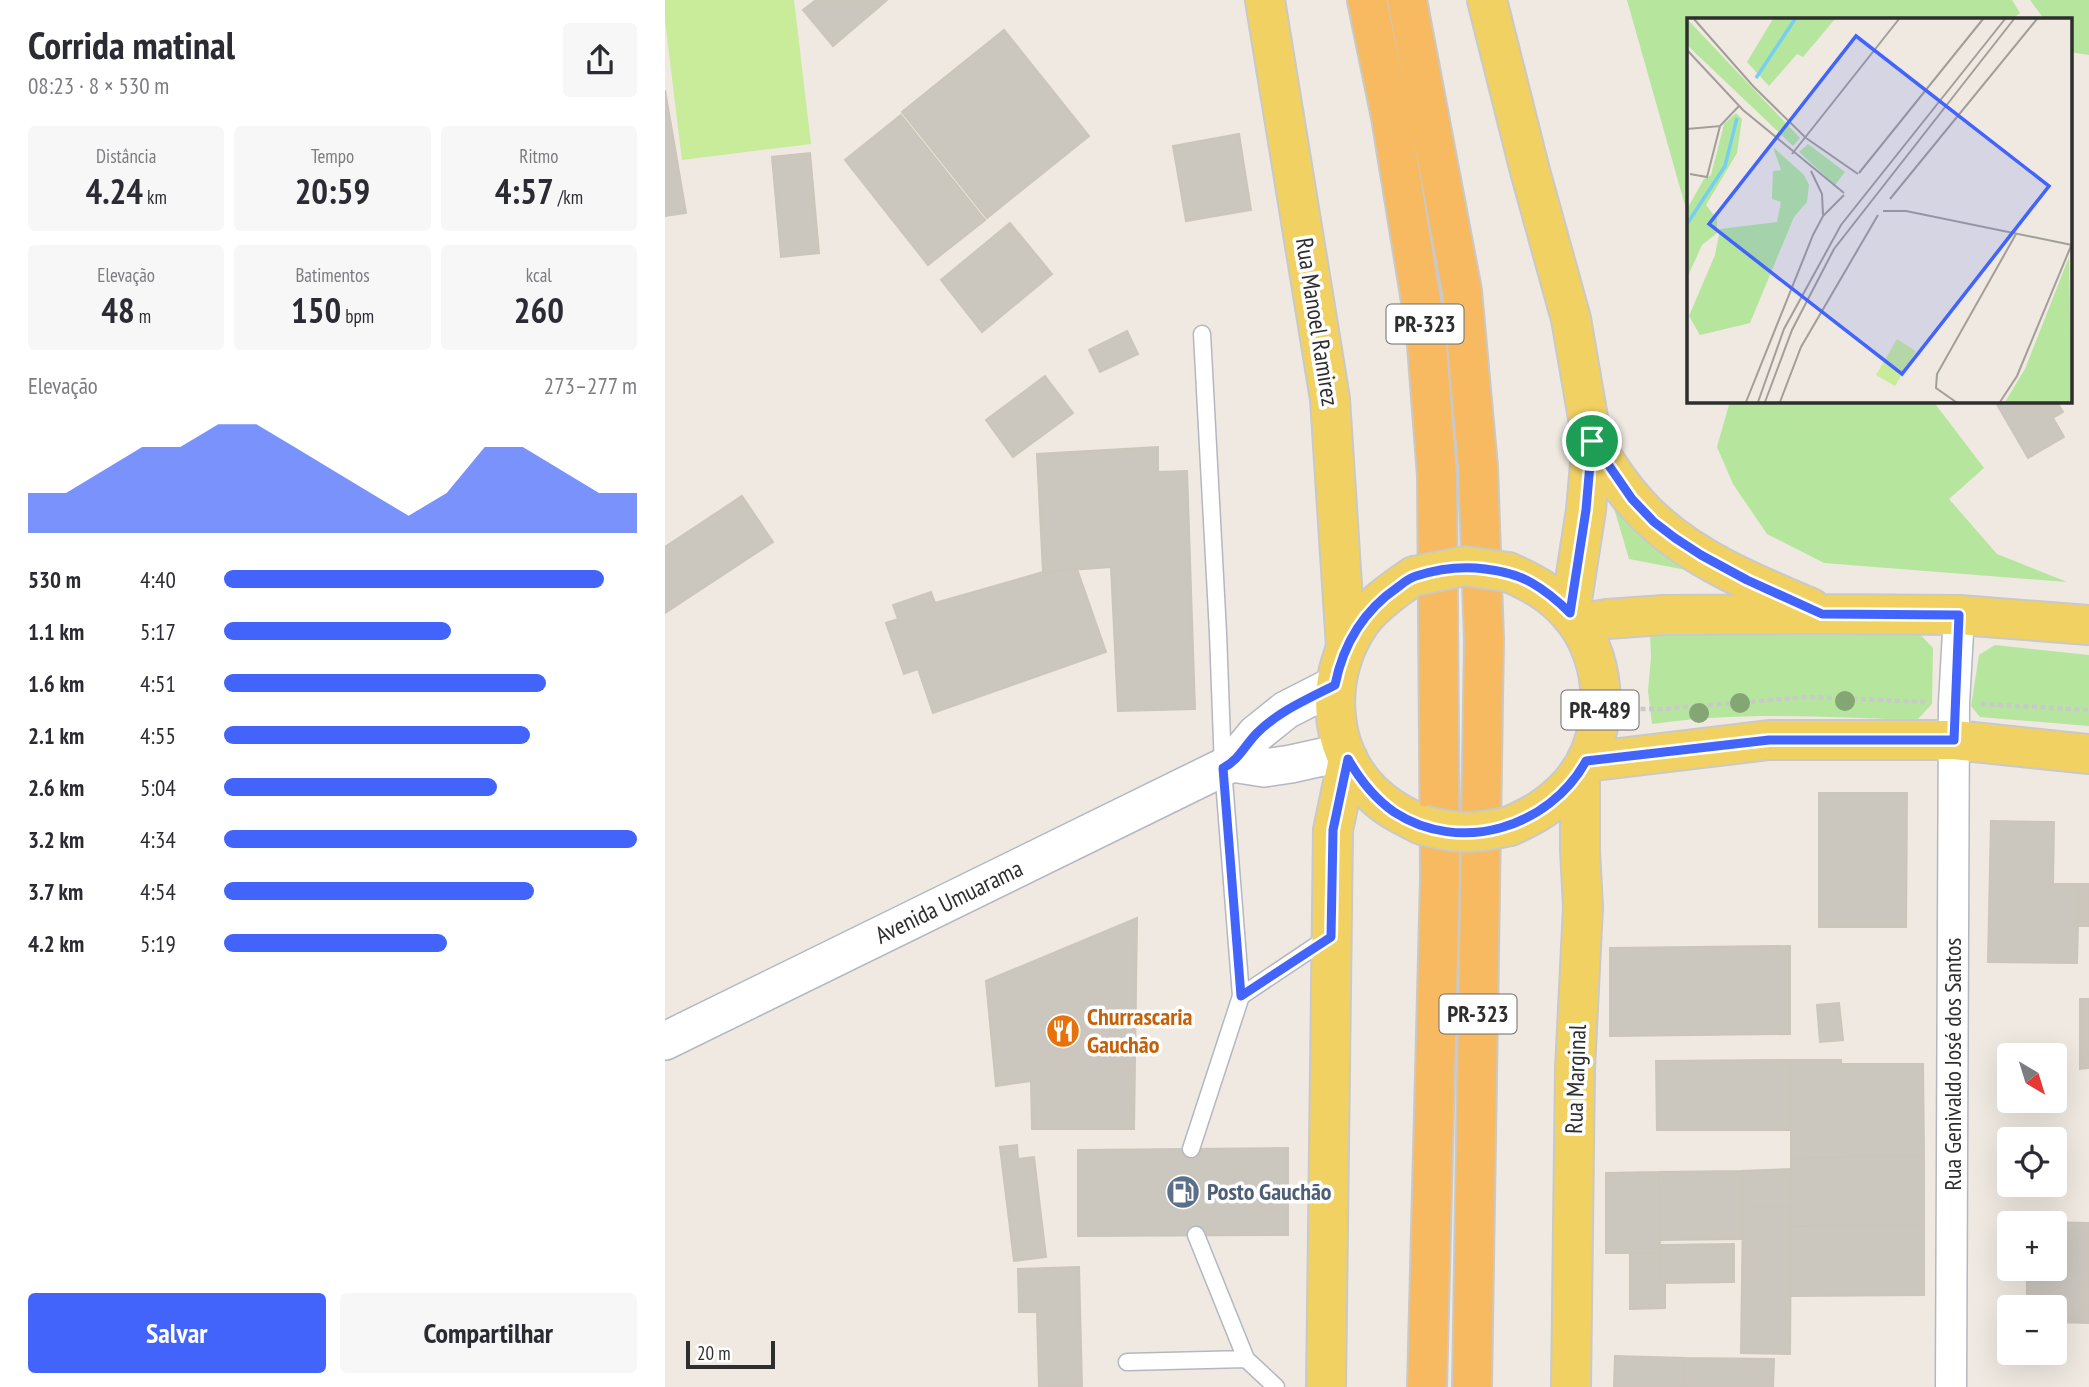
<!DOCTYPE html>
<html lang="pt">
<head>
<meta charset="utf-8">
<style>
  body { margin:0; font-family:"PT Sans Narrow",sans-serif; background:#f7f7f7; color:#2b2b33; height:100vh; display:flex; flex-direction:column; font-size:26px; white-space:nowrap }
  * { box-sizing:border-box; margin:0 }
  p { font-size:23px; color:#7c7c81 }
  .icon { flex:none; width:38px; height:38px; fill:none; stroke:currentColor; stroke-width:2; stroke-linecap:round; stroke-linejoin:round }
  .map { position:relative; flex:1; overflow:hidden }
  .side { display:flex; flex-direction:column; background:#fff; width:665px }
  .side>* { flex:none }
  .needle { width:46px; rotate:142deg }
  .tools { position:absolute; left:1332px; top:1043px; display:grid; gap:14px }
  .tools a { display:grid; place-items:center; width:70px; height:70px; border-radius:7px; background:#fff; box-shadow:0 7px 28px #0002; font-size:35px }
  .scale { position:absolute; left:21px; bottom:18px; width:89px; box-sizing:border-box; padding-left:7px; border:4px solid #2e2e2e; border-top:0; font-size:19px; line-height:24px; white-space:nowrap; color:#2e2e2e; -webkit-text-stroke:5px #fff; paint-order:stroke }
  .pin { position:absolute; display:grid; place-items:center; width:60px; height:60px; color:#fff; margin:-30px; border:4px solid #fff; border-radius:50%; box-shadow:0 2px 7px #0007 }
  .round { display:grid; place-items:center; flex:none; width:74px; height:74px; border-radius:7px; background:#f7f7f7 }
  .overview { display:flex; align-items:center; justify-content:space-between; height:119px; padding:0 28px }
  h1 { font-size:38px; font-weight:700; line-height:52px }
  .metrics { display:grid; grid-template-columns:repeat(3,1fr); gap:10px; height:119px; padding:7px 28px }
  .metrics div { display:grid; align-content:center; border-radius:7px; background:#f7f7f7; text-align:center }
  .metrics b { font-size:35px; font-weight:700 }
  .metrics small { font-size:19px; font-weight:400 }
  .metrics p { font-size:19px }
  .chart { height:196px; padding:14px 28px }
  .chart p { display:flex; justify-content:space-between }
  .chart svg { width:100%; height:126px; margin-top:7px; fill:#4264fb; opacity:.7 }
  .cta { display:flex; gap:14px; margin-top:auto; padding:14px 28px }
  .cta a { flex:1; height:80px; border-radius:7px; background:#4264fb; color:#fff; font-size:28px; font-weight:700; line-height:80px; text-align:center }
  .cta a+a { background:#f7f7f7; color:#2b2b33 }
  ul { padding:0 28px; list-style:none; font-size:23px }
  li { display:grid; grid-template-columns:112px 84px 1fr; align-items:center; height:52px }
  li i { height:18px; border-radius:9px; background:#4264fb }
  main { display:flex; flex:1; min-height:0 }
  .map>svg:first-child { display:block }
</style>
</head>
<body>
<main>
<section class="side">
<div class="overview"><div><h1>Corrida matinal</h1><p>08:23 · 8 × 530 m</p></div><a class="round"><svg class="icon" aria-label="share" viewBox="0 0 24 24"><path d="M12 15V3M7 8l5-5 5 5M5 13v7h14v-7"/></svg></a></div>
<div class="metrics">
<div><p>Distância</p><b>4.24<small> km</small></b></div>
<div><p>Tempo</p><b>20:59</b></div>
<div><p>Ritmo</p><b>4:57<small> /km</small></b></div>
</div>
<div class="metrics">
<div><p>Elevação</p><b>48<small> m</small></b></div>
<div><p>Batimentos</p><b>150<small> bpm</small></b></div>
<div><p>kcal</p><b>260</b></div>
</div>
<div class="chart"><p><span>Elevação</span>273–277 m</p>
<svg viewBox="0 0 160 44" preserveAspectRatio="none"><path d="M0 44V30L10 30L20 22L30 14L40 14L50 6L60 6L70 14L80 22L90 30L100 38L110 30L120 14L130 14L140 22L150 30L160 30V44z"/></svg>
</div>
<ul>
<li><b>530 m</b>4:40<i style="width:92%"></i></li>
<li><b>1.1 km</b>5:17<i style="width:55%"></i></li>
<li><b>1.6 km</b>4:51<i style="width:78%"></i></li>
<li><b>2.1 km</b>4:55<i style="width:74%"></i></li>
<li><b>2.6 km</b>5:04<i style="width:66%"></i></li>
<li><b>3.2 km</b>4:34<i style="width:100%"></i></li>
<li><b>3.7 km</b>4:54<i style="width:75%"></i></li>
<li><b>4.2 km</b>5:19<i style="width:54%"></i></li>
</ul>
<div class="cta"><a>Salvar</a><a>Compartilhar</a></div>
</section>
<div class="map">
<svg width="1424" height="1387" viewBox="0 0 1424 1387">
  <rect width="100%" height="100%" fill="#efe9e1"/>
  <!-- green -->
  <path fill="#b6e59e" d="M962,0H1347L1355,13L1347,19H1023V216Z
    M1365,0H1424V55L1405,52V19H1379Z
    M1065,401H1268L1319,468L1284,499L1332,554L1402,582L1159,563L1102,534L1068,484L1052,447Z
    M946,498L1047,575L964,559Z
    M1247,626L1268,648L1267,704L1252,720C1163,717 1075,711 987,724L983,691L986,657L985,630Z
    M1330,645L1424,655V726L1315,717L1306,706L1314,655Z"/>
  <!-- pitch -->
  <path fill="#c9ec9a" d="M0,0H129L146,144L17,160L0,21Z"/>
  <!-- building -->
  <path fill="#cbc7bf" stroke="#cbc5ba" stroke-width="2" d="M151,0H222L168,46L138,10Z
    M339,30L424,136L322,218L237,112Z
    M0,90L21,213L0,216Z
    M236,115L320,220L263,265L180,160Z
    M574,134L586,210L521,221L508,146Z
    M145,153L154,253L116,257L107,157Z
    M345,223L387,274L317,332L276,280Z
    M462,331L473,354L435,372L424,350Z
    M380,376L408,413L348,457L321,420Z
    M1330,401H1391L1398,412L1388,418L1399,437L1363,458Z
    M493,447V472L522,471L530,709L453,711L446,567L378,572L372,454Z
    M77,496L108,542L0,613V547Z
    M412,569L441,652L268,713L253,669L239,674L221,623L233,619L228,605L266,592L270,603L378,572Z
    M1154,793H1242L1241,927H1154Z
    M1326,821L1389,822L1388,884H1414L1412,963L1323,962Z
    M1414,884H1424V926H1413Z
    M472,918L469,1129H367L366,1081L331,1086L321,981Z
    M1125,946V1034L945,1036V948Z
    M1415,999H1424V1068L1415,1069Z
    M1174,1003L1178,1040L1155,1042L1152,1005Z
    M1126,1060V1130H992L991,1061Z
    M1126,1060H1176V1064H1258L1259,1156L1126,1158Z
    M352,1145L353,1159L369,1157L381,1257L349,1261L335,1147Z
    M623,1148V1235L413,1236V1150Z
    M1259,1156V1225L1126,1226V1158Z
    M1126,1169V1207L1078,1208L1077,1171Z
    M1077,1171L1078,1239L995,1240L994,1172Z
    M994,1172L995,1253H941V1173Z
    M1126,1207L1125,1354L1076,1353L1078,1208Z
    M1363,1222L1424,1223V1323L1390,1322V1307H1362V1269H1390V1223Z
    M1259,1225V1295L1126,1296V1226Z
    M1069,1244V1282L996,1283V1245Z
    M965,1253H995L996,1283H1000V1308L965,1309Z
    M414,1267L417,1386L374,1387L372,1312H354L353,1269Z
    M950,1356L1019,1358L1018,1387H949Z
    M1019,1358L1109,1359L1108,1387H1018Z"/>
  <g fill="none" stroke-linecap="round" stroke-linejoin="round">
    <!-- service casing -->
    <g stroke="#b4b7c1" stroke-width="19">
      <path id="service" d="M576,996L664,937
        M526,1149L576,996L558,768L553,633L537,334
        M531,1235L581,1359L611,1387
        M462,1362L581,1359"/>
    </g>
    <!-- minor casing -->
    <g stroke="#b4b7c1" stroke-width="33">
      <path id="minor" d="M1286,1387L1289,703L1294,615"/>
    </g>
    <!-- tertiary casing -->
    <g stroke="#b4b7c1" stroke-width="40">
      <path id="tertiary" d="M567,763L599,768L626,764L680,752
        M0,1041L567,763L591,734L621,710L670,685"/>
    </g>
    <!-- primary casing -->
    <g stroke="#c9c9c9" stroke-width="42">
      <path id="primary" d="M600,0L665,399L681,647
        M822,0L865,171L906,319L927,441L921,510L905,613
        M927,441C945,470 964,499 990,522C1034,562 1092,585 1146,608
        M843,572C866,582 887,593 904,613C948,662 946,747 898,792C882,808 865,817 845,826
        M749,576C730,589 710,603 696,621C659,673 661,748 707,793C722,808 739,816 757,825
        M913,624L942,619L999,615L1157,614L1294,615L1424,625
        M921,762L1104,740H1289L1424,754
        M661,1387L668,830L683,759
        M906,1387L910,1069L918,907L915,850V771"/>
    </g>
    <!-- trunk casing -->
    <g stroke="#c9c9c9" stroke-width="42">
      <path id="trunk" d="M702,0L726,117L761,332L772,476L775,878L762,1387
        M742,0L797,291L813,467L819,640L807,1387"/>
    </g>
    <!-- path -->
    <path stroke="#c9c9c9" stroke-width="4.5" stroke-dasharray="5 3.5" stroke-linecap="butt" d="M1316,704L1424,710
      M967,709H997L1142,697L1262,702"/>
    <!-- service -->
    <use href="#service" stroke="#fff" stroke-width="16"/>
    <!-- minor -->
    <use href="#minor" stroke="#fff" stroke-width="30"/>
    <!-- tertiary -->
    <use href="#tertiary" stroke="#fff" stroke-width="37"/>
    <!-- primary -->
    <use href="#primary" stroke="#f2d163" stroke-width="38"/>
    <!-- trunk -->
    <use href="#trunk" stroke="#f8ba60" stroke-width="38"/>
    <!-- primary-bridge casing -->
    <g stroke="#c9c9c9" stroke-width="42" stroke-linecap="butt">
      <path id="primary-bridge" d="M749,576L800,566L843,572
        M757,825C792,834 809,834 845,826"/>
    </g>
    <!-- primary-bridge -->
    <use href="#primary-bridge" stroke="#f2d163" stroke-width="38"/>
  </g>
  <!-- trees -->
  <g fill="#84a574">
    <circle cx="1180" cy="701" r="10"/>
    <circle cx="1075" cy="703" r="10"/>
    <circle cx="1034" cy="713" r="10"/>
  </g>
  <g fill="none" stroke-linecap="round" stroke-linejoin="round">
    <!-- route casing -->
    <g stroke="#fff" stroke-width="14">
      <path id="route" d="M927,441L967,499L989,522L1010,538L1036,555L1082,580L1157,614L1294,615L1289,740H1104L921,761C884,828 795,855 729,812C709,798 695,780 683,759L668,830L666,937L576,996L558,768C574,760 580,745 592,733C614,711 643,699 670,685C678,645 698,611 733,587C738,583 744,578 751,576C773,569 798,566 820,569C837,571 852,574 867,583C881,591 893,601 905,613L921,510Z"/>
    </g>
    <!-- route -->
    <use href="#route" stroke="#4264fb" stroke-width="9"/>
  </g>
  <!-- icons -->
  <defs>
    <g id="restaurant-disc" transform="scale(1.75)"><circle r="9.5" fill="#e8710a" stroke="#fff"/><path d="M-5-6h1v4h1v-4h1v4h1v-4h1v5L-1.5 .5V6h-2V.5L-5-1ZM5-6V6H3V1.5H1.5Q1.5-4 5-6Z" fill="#fff"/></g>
    <g id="fuel-disc" transform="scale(1.75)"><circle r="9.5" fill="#5c6f8a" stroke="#fff"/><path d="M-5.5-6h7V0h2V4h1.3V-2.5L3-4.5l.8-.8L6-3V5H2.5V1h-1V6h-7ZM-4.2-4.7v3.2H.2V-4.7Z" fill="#fff"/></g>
  </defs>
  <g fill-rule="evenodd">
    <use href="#restaurant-disc" x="398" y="1031"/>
    <use href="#fuel-disc" x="518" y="1192"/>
  </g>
  <g text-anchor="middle" stroke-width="7" stroke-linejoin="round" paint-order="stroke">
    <!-- shield labels -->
    <g fill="#fff" stroke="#6d6d6d" stroke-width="2">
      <rect x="721.5" y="304.5" width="77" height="39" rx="5"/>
      <rect x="896.5" y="690.5" width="77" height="39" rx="5"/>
      <rect x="774.5" y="994.5" width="77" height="39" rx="5"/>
    </g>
    <g font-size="23" font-weight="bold" fill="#2e2e2e">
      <text x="760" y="332">PR-323</text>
      <text x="935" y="718">PR-489</text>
      <text x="813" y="1022">PR-323</text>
    </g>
    <!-- street labels -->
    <g font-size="24" fill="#2e2e2e" stroke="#fff">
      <text transform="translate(652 322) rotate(81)" y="8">Rua Manoel Ramirez</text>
      <text transform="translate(284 902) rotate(-26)" y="8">Avenida Umuarama</text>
      <text transform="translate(1288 1064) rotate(-90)" y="8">Rua Genivaldo José dos Santos</text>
      <text transform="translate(911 1079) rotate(-88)" y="8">Rua Marginal</text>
    </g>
    <!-- food labels -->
    <g font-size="24" font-weight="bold" fill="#c56008" stroke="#fff" text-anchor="start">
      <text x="422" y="1025">Churrascaria<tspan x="422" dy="28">Gauchão</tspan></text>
    </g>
    <!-- service labels -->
    <g font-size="24" font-weight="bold" fill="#4e5e75" stroke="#fff" text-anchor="start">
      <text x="542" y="1200">Posto Gauchão</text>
    </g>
  </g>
  <!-- overview -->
  <g transform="translate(1022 18)">
    <rect width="385" height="385" fill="#efe9e1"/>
    <path d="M0,1L113,120L106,128L0,27ZM86,1H148L116,39L110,36L82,68L60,44ZM49,95L55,101L50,135L19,187L30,201V215L15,227L0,260V191L17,161L24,157L37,106ZM121,126L158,154L148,167L112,134ZM86,129L117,157L122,167L120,184L107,199L63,305L13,317L2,298L28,237L33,211L90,204L94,184L85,181L86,153L94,152ZM382,239L385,384H318L338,351Z" fill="#b6e59e"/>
    <path d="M210,321L229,333L208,368L189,357Z" fill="#c9ec9a"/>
    <path fill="none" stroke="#75cff0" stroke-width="3.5" d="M69,60L108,1M0,206L38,148L50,100"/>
    <path fill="none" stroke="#a29e99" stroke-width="2" d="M7,1L66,68L119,120L171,156M0,32L56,92L157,175M33,108L52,88M0,111L33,108L20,159L3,156M105,136L212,1M124,153L135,176L136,197M172,155L296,1M203,181L350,1M196,193H219L385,227M59,384L126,217L136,198L157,177M71,384L97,311L154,207L318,1M78,384L105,312L147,231L327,1M93,384L114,329L191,197M269,384L249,370L250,356L329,216M313,384L330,358L384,228"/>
    <path fill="#4264fb" fill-opacity="0.15" stroke="#4264fb" stroke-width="3.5" d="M169,18L362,168L215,356L22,206Z"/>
    <rect width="385" height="385" fill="none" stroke="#2e2e2e" stroke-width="3.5"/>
  </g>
</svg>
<div class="tools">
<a><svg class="needle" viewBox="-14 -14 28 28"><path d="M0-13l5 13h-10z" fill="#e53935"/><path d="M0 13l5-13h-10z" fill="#7c7c81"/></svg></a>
<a><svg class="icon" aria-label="locate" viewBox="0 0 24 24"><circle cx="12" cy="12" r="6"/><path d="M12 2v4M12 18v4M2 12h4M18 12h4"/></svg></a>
<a>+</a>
<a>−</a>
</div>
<div class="scale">20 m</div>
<div class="pin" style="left:927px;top:441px;background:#1e9e55"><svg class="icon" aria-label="arrive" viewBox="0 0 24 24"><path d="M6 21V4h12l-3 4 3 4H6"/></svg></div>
</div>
</main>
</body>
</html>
